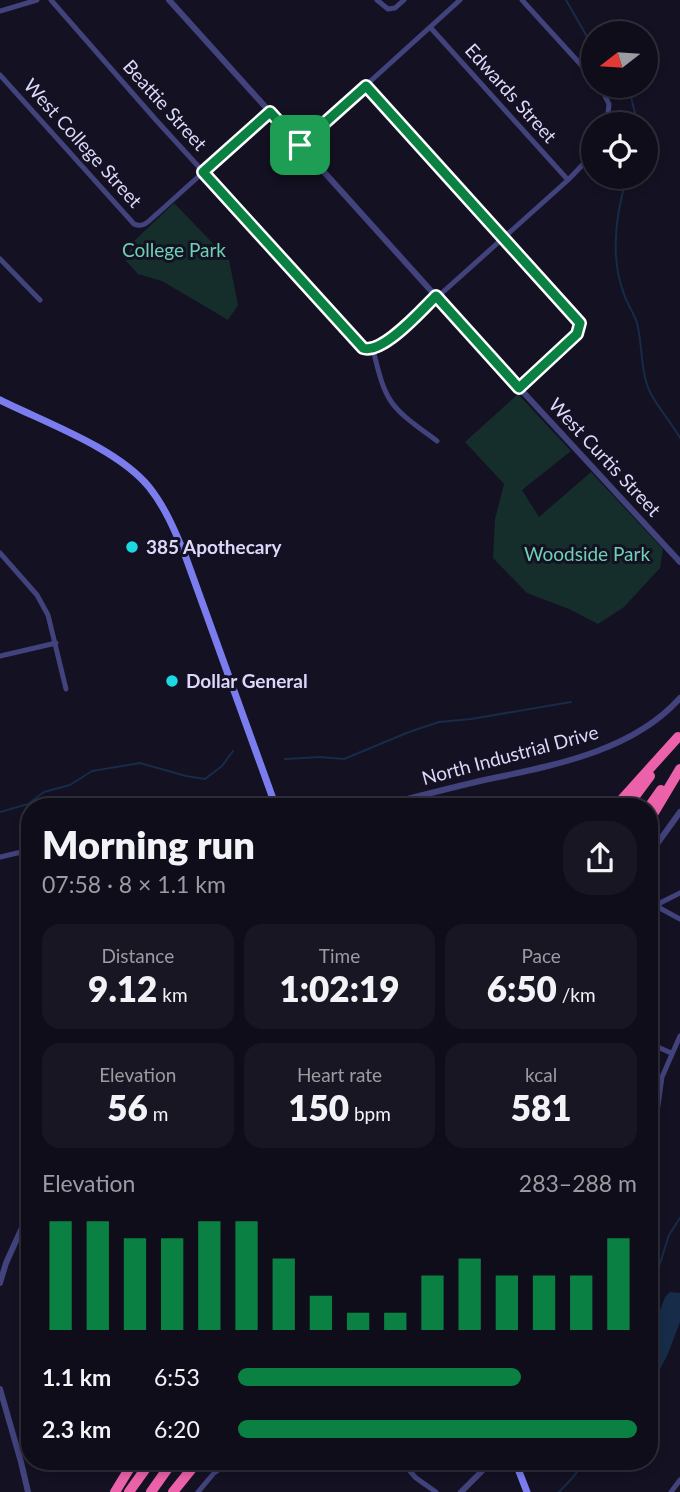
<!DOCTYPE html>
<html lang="en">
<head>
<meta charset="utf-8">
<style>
  body { margin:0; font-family:Lato,sans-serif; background:#181623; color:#f1f3f6; height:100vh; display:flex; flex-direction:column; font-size:26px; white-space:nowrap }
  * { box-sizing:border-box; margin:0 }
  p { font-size:23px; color:#9b9ca2 }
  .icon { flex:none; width:38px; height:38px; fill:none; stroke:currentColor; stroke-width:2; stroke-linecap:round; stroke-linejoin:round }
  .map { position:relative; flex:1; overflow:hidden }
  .side { position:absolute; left:21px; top:798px; width:637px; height:672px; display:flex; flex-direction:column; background:#0f0d1a; border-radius:28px; box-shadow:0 4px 10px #0003,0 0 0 2px #2f2d39 }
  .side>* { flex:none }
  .needle { width:46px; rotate:253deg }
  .fabs { position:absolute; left:581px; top:21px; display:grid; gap:14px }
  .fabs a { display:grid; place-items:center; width:77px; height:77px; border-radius:50%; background:#0f0d1a; box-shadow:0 4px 10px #0003,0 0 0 2px #2f2d39; font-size:35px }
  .pin { position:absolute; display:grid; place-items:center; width:60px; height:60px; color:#fff; margin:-30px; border-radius:14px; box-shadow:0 4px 10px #0006 }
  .round { display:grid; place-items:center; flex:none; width:74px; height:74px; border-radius:28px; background:#181623 }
  .summary { display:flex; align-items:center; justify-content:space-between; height:119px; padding:0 21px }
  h1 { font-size:38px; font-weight:800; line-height:52px }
  .figures { display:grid; grid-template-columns:repeat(3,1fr); gap:10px; height:119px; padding:7px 21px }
  .figures div { display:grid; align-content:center; border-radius:18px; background:#181623; text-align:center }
  .figures b { font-size:35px; font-weight:800 }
  .figures small { font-size:19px; font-weight:400 }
  .figures p { font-size:19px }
  .chart { height:196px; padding:14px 21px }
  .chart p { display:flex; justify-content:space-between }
  .chart svg { width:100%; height:126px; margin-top:7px; stroke:#0b8043; stroke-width:6 }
  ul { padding:0 21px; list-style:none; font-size:23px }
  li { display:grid; grid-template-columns:112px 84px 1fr; align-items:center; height:52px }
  li i { height:18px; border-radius:9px; background:#0b8043 }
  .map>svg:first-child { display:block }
</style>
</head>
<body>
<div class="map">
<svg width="680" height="1492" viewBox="0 0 680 1492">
  <rect width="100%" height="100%" fill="#141123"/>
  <!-- green -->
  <path fill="#152d2b" d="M174,203L229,260L238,305L228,320L162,281L138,274L126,261L133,242Z
    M518,394L571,451L522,490L539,517L591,472L663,549L660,568L624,607L598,624L569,609L527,593L493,558L495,519L504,484L465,442Z"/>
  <!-- water -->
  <path fill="#162c48" d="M670,1292L680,1293V1322L667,1356L649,1389V1340L665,1297Z"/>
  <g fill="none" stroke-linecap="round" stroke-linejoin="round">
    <!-- stream -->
    <path stroke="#162c48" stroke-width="2" d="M566,0L593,47
      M628,86L638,124
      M627,177C616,213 610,257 624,294C627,304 634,313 637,323C643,346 640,371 650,392C658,408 671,422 680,438
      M285,759L320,757L344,759L409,732L439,722L471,719L571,702
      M0,812L28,804L44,792L70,785L92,771L140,763L186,776L205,779L222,766L233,751
      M649,1298L669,1235L680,1218
      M559,1492C569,1481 577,1475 584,1461"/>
    <!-- minor -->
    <path stroke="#42427d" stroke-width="5" d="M51,0L156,120L365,349H373L395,335L568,180L593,154
      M377,0L388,9L395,8L404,0
      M522,0L593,78
      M0,11L37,0
      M430,27L568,180
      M0,75L134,224C144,229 150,219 158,213L270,112
      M366,86L580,323L577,335L519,388
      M600,86L609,104L607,124
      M300,145L460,0
      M0,259L40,300
      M373,349C386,406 391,407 437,441
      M0,553L37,595L48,615L66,689
      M0,656L56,643
      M0,857L30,850
      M656,906L680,919
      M649,912L662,902L680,893
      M22,981V968L30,955
      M649,1043L671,1053
      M649,1141L654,1134L662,1077L680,1036
      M401,1461L416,1478L436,1492
      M198,1492L214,1473L232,1461
      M671,1492L680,1480"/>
    <!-- tertiary -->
    <path stroke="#42427d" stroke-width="6" d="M169,0L488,354L680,562
      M376,807C411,798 446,789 480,781C549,766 631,753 680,698
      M649,855L680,812
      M0,1283L6,1263L30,1210
      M0,1389L21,1462L28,1492
      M461,1492L492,1461"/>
    <!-- secondary -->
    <path stroke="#7b7def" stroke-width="7" d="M0,400C46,423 117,448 149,487C165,507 175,531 185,555L276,807
      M515,1461L527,1492"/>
    <!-- motorway -->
    <path stroke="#ec62aa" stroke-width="10" d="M615,807L678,737
      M627,807L650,776
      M649,807L661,790
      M649,821L680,769
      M115,1492L134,1461
      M129,1492L151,1461
      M151,1492L173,1461
      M173,1492L198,1461"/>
  </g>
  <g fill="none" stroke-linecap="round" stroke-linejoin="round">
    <!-- route casing -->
    <g stroke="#fff" stroke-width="14">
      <path id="route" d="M366,86L580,323L577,334L519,388L436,296C422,310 382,355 363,348L203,172L270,112L300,145Z"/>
    </g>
    <!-- route -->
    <use href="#route" stroke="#0b8043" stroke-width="9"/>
  </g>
  <!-- markers -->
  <g fill="#1cd8e3" stroke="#141123" stroke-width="2.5">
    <circle cx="132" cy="547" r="7"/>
    <circle cx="172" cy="681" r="7"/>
  </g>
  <g text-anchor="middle" stroke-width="6" stroke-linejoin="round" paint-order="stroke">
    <!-- street labels -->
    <g font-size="19" fill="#dbd8fa" stroke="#141123">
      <text transform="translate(511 93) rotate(48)" y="7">Edwards Street</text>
      <text transform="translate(165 105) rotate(48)" y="7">Beattie Street</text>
      <text transform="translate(83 143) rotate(48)" y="7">West College Street</text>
      <text transform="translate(605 457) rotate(47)" y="7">West Curtis Street</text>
      <text transform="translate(510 755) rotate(-15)" y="7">North Industrial Drive</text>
    </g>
    <!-- park labels -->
    <g font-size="19" fill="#6dd2b4" stroke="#141123">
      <text x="174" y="257">College Park</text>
      <text x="587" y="561">Woodside Park</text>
    </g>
    <!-- poi labels -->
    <g font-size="19" font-weight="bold" fill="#dbd8fa" stroke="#141123" text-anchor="start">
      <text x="146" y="554">385 Apothecary</text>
      <text x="186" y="688">Dollar General</text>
    </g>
  </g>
</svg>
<div class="fabs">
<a><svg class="needle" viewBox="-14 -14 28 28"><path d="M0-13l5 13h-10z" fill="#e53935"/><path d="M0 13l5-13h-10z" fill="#9b9ca2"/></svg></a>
<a><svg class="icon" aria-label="locate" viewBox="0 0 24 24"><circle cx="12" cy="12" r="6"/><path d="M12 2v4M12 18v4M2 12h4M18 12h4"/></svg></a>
</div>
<div class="pin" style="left:300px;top:145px;background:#1e9e55"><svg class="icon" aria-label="arrive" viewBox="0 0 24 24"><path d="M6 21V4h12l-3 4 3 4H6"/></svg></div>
<section class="side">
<div class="summary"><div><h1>Morning run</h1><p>07:58 · 8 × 1.1 km</p></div><a class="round"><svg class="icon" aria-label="share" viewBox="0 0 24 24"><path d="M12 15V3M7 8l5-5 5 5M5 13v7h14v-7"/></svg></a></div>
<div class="figures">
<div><p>Distance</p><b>9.12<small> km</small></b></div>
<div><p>Time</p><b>1:02:19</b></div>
<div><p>Pace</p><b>6:50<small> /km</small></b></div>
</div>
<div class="figures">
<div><p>Elevation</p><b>56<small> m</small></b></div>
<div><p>Heart rate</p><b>150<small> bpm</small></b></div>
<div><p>kcal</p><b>581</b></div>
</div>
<div class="chart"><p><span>Elevation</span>283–288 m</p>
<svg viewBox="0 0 160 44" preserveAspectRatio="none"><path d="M5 44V6M15 44V6M25 44V12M35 44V12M45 44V6M55 44V6M65 44V19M75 44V32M85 44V38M95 44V38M105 44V25M115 44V19M125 44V25M135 44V25M145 44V25M155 44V12"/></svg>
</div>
<ul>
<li><b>1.1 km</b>6:53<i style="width:71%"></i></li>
<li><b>2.3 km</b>6:20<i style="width:100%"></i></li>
</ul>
</section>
</div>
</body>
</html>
